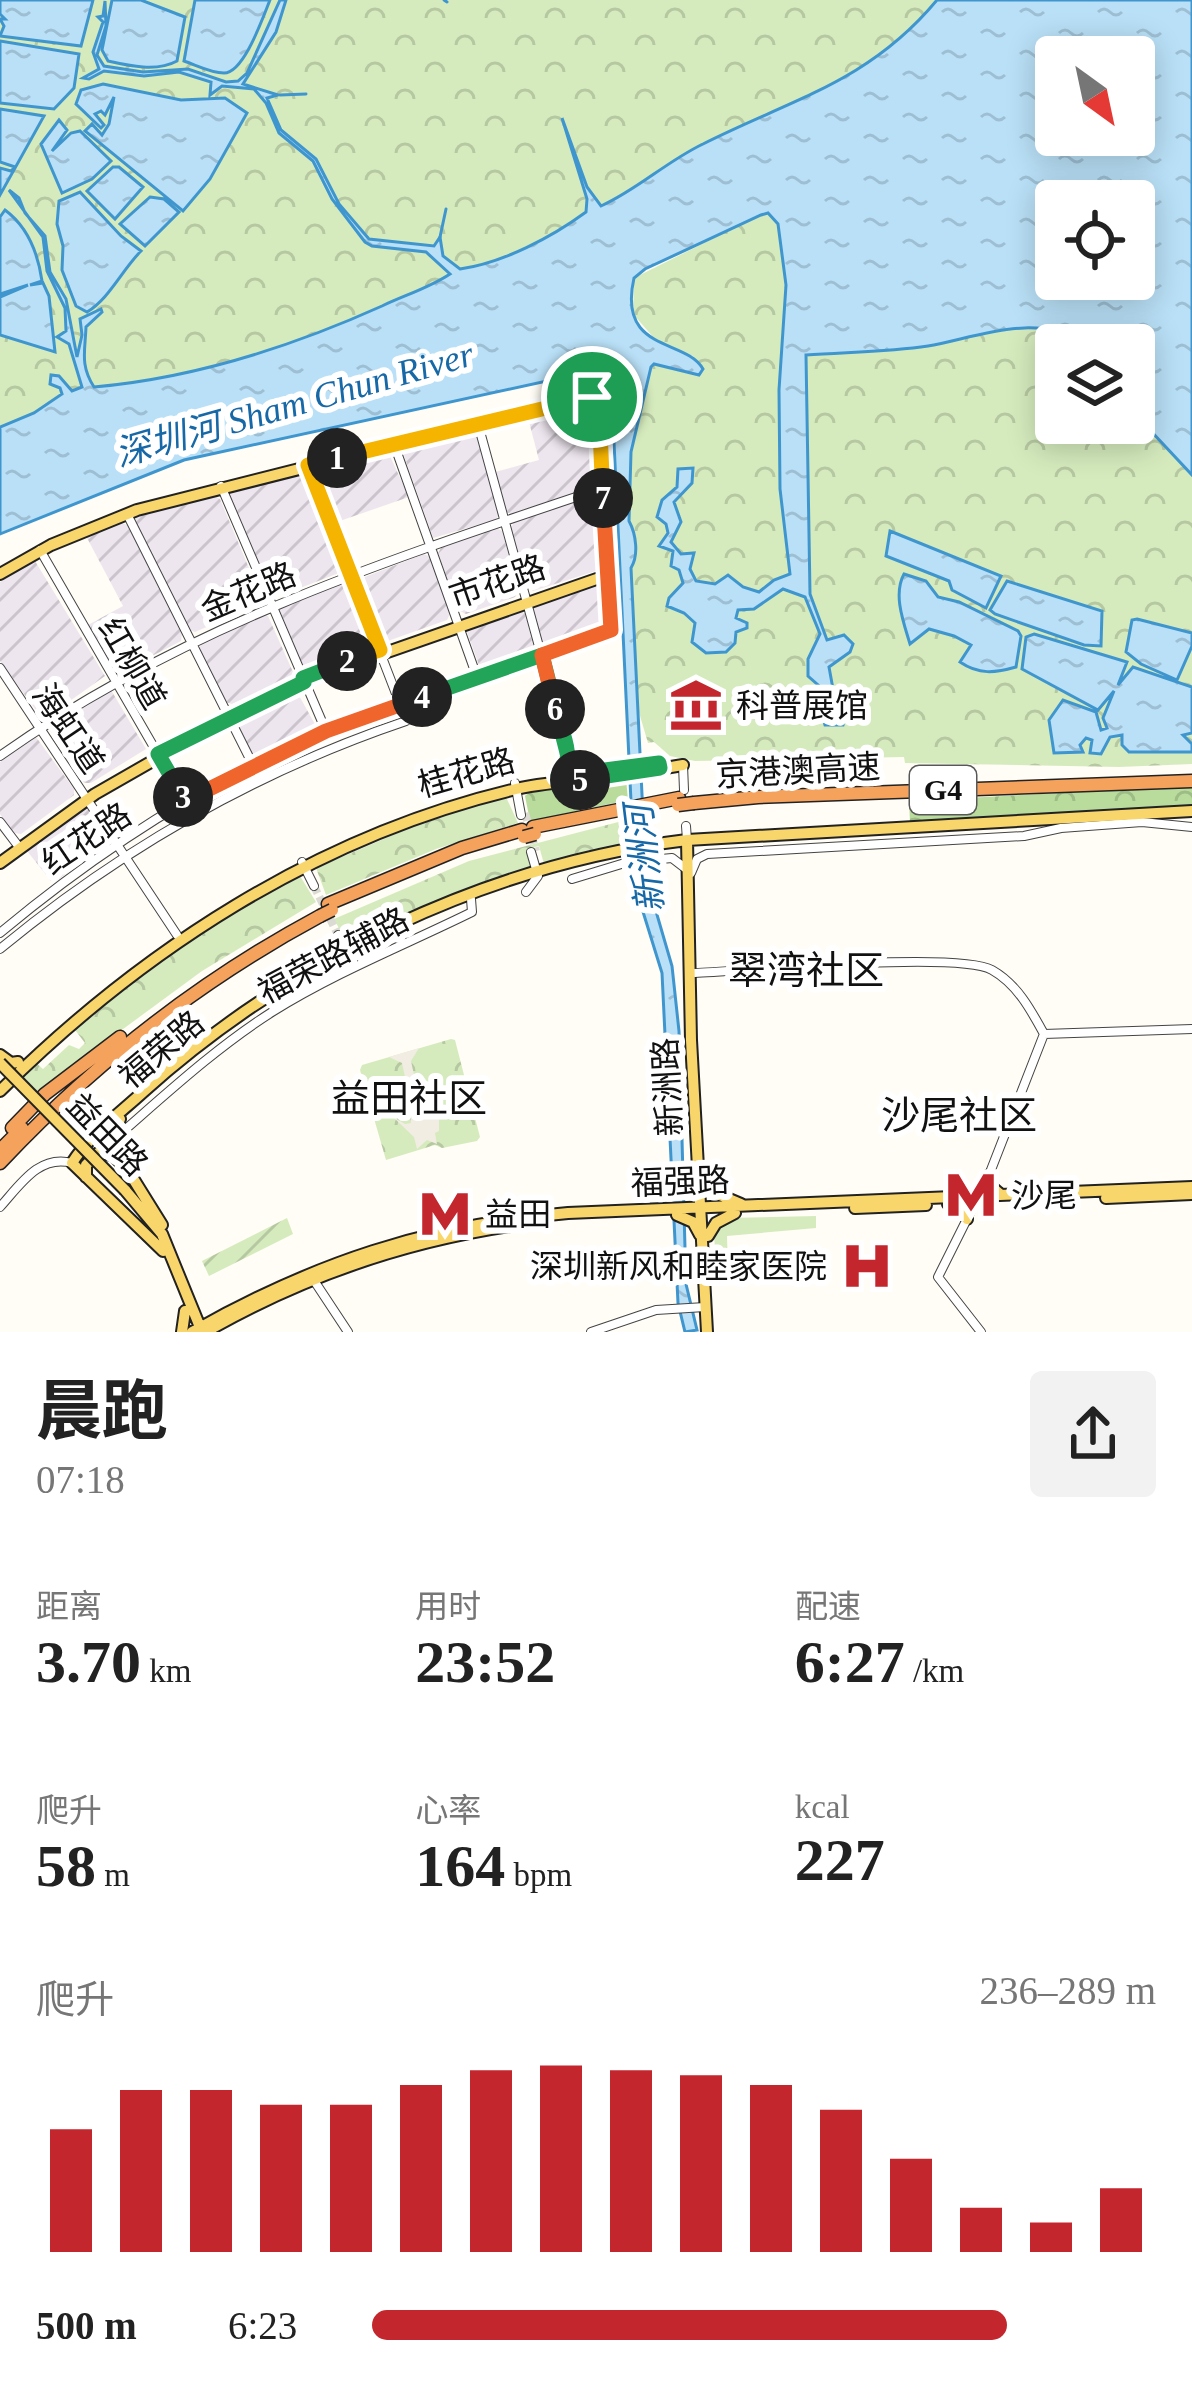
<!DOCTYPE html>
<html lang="zh">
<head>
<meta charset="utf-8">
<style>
  body { margin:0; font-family:"Times New Roman","Noto Sans SC",serif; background:#f2f2f2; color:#222; height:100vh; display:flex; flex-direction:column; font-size:45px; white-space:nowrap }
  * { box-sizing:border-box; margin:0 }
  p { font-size:39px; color:#767676 }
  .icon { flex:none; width:66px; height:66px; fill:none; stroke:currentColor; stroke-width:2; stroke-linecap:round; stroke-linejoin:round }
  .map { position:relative; height:1332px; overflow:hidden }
  .sheet { display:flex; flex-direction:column; background:#fff; flex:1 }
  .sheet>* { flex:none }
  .needle { width:78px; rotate:147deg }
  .tools { position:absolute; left:1035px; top:36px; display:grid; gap:24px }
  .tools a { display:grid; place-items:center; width:120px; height:120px; border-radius:12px; background:#fff; box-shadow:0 6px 30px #0003; font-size:60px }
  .pin { position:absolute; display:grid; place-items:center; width:102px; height:102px; color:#fff; margin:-51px; border:6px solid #fff; border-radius:50%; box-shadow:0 3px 12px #0007 }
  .km { position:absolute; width:60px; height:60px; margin:-30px; border-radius:50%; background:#222; color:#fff; font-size:33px; line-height:60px; text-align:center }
  .round { display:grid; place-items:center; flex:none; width:126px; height:126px; border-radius:12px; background:#f2f2f2 }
  .headline { display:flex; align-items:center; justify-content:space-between; height:204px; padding:0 36px }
  h1 { font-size:66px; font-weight:700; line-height:90px }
  .metrics { display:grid; grid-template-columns:repeat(3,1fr); gap:18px; height:204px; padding:12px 36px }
  .metrics div { display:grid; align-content:center }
  .metrics b { font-size:60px; font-weight:700 }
  .metrics small { font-size:33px; font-weight:400 }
  .metrics p { font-size:33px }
  .chart { height:336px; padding:24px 36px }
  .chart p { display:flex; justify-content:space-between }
  .chart svg { width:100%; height:216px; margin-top:12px; stroke:#c4262e; stroke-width:6 }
  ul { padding:0 36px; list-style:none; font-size:39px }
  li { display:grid; grid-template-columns:192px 144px 1fr; align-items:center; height:90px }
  li i { height:30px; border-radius:15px; background:#c4262e }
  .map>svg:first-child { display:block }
</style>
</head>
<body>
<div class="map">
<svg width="1192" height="1332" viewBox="0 0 1192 1332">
  <defs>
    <pattern id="industrial-furrows" width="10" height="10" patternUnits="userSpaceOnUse" patternTransform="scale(3)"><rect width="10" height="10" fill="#eee6ef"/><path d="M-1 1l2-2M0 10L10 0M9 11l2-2" fill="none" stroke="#cbc4cc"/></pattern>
    <pattern id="forest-crowns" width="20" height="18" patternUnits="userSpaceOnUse" patternTransform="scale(3)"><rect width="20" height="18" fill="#b9dc9c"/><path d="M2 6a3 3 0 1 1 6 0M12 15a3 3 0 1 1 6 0" fill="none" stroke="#9ebc85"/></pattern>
    <pattern id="park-crowns" width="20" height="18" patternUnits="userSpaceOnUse" patternTransform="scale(3)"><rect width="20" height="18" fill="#d5ebbd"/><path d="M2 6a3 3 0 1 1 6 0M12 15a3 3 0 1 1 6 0" fill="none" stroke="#b6c8a1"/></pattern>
    <pattern id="garden-furrows" width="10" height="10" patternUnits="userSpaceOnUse" patternTransform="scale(3)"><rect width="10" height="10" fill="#d5ebbd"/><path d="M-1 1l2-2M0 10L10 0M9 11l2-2" fill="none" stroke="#b6c8a1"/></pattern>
    <pattern id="water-ripples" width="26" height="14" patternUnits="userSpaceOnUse" patternTransform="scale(3)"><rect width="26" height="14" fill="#b9e0f7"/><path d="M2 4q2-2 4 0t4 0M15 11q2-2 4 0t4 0" fill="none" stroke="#9ebfd3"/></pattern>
  </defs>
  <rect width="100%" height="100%" fill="#fffdf5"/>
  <!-- industrial -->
  <path fill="url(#industrial-furrows)" d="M582,404L593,412L597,479L593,486L511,514L506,512L495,472L539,460L528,418Z
    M471,432L476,434L499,515L495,520L433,538L403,453L406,447Z
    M389,454L409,497L334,523L316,477L320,469Z
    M301,473L307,476L344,571L277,597L272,595L229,497L233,489Z
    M213,495L220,499L262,599L260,604L195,632L190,630L135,521L136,517Z
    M591,496L598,499L603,565L599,570L533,591L527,586L511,528L514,522Z
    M122,523L127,525L182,634L181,641L119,673L114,672L88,625L123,606L86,536Z
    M497,528L502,531L519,591L515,597L466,614L458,610L438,553L441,548Z
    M424,554L430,557L450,614L447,620L385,642L379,640L357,580Z
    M35,561L105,676L43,720L0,661V582Z
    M345,582L350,584L370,647L309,668L302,665L278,606Z
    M597,585L604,589L606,629L549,648L542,645L533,611L535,606Z
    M520,611L525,613L534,648L531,654L485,670L480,668L467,632Z
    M261,614L268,616L293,672L291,677L232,704L225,702L199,649L202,642Z
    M111,690L146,749L91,783H84L50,730Z
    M297,692L316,726L314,733L258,759L252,758L236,720Z
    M36,737L74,789V795L21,834L14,833L0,814V762Z
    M83,808L88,809L108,844L56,881H51L27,851L29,846Z"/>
  <!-- grass -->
  <path fill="#d5ebbd" d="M816,1216V1228L727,1236L728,1276L717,1278L714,1234L728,1218Z"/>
  <!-- forest -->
  <path fill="url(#forest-crowns)" d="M626,779L628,800L530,821L525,796L533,788Z
    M1192,786V808L910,822L909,801Z"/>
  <!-- park -->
  <path fill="url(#park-crowns)" fill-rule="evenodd" d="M0,0H1014L421,316L39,411L0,427Z
    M1192,193V764L1119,767L905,763L904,757L695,761L670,756L654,742L648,743L638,709L631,567C639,555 636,534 629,522L631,452L651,367L654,364L699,375L693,356L661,346L633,314L634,278L768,211C803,245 772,361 782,409L806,403V204ZM1056,201H1134V279H1056ZM1056,345H1134V423H1056Z
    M506,797L518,823L436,849L326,895L316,868L428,820Z
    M626,820L629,846L552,866L544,864L539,846L527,849L531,864L528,871L416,909L403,920L353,944L347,943L334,919L469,861Z
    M293,876H300L316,902L202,971L36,1093L20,1076L35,1062L43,1069L69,1045L79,1049L85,1043L72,1026L163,956Z
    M451,1039L455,1040L480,1137L477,1141L442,1148L435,1145L386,1160L360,1070L362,1065Z"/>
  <!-- garden -->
  <path fill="url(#garden-furrows)" d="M287,1218L293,1234L209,1276L202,1261Z"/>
  <!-- plaza -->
  <path fill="#f1ede2" d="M419,1048L411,1061L416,1084L427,1082L434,1110L428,1112L430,1118H439V1131L435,1133L437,1144L427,1140L417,1149L414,1137L393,1117L405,1124L411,1123L410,1111L401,1106L372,1114L371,1110L388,1105L385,1092L407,1086L402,1063L389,1057Z"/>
  <!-- water -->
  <path fill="url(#water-ripples)" stroke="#3f96cf" stroke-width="3" fill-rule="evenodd" d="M0,0H93L81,46L0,36L4,26L0,19H5L0,14Z
    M112,0H141L185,17L177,61C157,72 130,66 108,61L102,50Z
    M195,0H270C263,17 244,73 224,73C211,73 196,65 184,61Z
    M280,0H286L276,32L243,84L278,95L267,98L281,130L316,159L339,204L369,239L434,246L440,237L443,256L460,269C503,263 552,237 586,212L587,199L562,118L587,187L601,206C637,190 667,161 703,144C792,99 869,82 937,0H1192V475L1134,413V345H1081C1041,310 975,338 928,346C888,352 847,352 806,355L810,594L827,640L844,635L853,644L850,652L829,667L833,689L846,712L843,725H825L819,705L826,692L808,676V659L820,634L805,597L783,589L754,609L738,610L736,618L747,623V628L736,632L735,643L726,652L706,653L692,642L695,623L684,613L667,606L669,598L683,583L679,570L671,566L673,551L659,546L668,533L666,524L657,517L662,500L677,487L678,469L693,468L692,483L674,502L681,522L671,542L681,554L694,553L690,569L696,581L715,584L728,575L743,587L759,592L774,580L790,574L780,489L779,390L786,285L778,224L768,213L761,215L645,269L634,278C617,353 686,338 703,369L699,375L654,364L651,367L631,452L629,521C636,534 639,555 631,568L646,877L672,966L679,1031L686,1284L697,1330L685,1332L678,1303L662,973L635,886L611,379H556L184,460L0,534V427L34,413L62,394L60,388L50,384L51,375L59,376L72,391L82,387L69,344L57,337L66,331L65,308L47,271L43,237L9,190L19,198L25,213L45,236L50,272L66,299L77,357L82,335L80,319L101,309L102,312L86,327C85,352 80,365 94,387C195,378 291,347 382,306C405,295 429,288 450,274L426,252L372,246L365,242L332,199L313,161L279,133L266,103L254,89L222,86L210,95L211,82L179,72L144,76L104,71L89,79L83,78L99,69L93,52L103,22L98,17L103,16L105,1L106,26L97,55L104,66L143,72L188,69L226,82L238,81L247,73ZM1056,57H1134V135H1056ZM1056,201H1134V279H1056Z
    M0,41L79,54L74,88L54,109L0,103Z
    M103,84L181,100L225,98L247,113L210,179L183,211L85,131L92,124L102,135L109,124L114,97L105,115L101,111L95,114L104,125L101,128L76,104L81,90Z
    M0,109L44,116L0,195V168L11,171L15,167L0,162Z
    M59,120L67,130L52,151L71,133L80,131L111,161L92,179L62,193L41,144Z
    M113,167H119L143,187L115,219L87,191Z
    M80,192L121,236L141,251C122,270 109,299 87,312L76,306L62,270L63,246L57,224L59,201Z
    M150,197L164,199L179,212L145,246L120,224Z
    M5,210C28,227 38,253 42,281L30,285L43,283L49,296L55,352L0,335V297L28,285L0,294V217Z
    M890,531L1001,576L986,608L952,590L949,581L886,556Z
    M904,574L926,581L938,597L959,602L1018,631L1021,636L1016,667C995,673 979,675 960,662L971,645L954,636L929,629L910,644C903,621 893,594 904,574Z
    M1007,581L1102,611L1101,646L1084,645L995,614L990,610Z
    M1137,619L1192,633V646L1177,680L1141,664L1126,652L1132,620Z
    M1034,634L1127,662L1118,685L1133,667L1192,687V733L1183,735L1192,744V752H1129L1122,745V735L1110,737L1101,754L1090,753L1092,740L1086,738L1080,745L1083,752L1054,753L1049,720L1063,700L1096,712L1101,730L1107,728L1103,718L1114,691L1098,710L1022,669L1026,637Z"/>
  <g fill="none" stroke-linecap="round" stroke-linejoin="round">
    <!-- stream -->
    <path stroke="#3f96cf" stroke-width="3" d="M444,0L447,2
      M280,95L306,94
      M440,237L446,209"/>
    <!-- minor-tunnel -->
    <path stroke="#dbdad3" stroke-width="8" stroke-dasharray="8 4" stroke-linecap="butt" d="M525,813L536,851
      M314,886L338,935"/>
    <!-- minor casing -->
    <g stroke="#444" stroke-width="10">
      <path id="minor" d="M478,424L546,672
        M394,444L477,677
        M308,466L400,704
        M221,486L326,731
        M127,514L253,765
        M40,550L185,801
        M0,668L177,935
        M544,668L569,763
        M0,756C184,625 391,559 603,488
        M683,765L684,790
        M515,783L521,815
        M0,822L19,847
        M686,826L687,840
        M302,862L314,886
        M691,873L697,859L707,854L1024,836L1061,828L1142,822L1192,827
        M572,879L628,862L672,858L685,868
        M526,892L538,876L531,852
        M0,933C98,851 206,781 325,731C417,692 517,670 609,632L596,400
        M338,935L347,954
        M0,949C121,849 258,771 406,721
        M695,973C747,971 958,951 992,970C1017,984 1031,1010 1044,1034
        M1044,1034L1192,1029
        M112,1141C164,1096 214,1049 272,1012C336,972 405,945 472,912L471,899
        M0,1207C20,1185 39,1154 72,1163
        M313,1279L348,1332
        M591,1332L656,1310L705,1307
        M981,1332L938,1277L989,1175L1044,1034"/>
    </g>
    <!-- major casing -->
    <g stroke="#222" stroke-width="14">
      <path id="major" d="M0,574L51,545L137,510L580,398L596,400
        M558,776L566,771L569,761
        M687,840L691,1040L707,1332
        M0,863L95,794L238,712L313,678L608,575
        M0,1055L11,1063L18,1062
        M0,1091C142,950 316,837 512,790C543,782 572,782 603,778C630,775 656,769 683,765
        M96,1137L129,1172L162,1225
        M72,1163C88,1137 120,1113 143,1092C291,959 488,864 687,840L1192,811
        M72,1163L163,1251
        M705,1173L715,1193L741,1204
        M989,1175L992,1187L1001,1195
        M86,1177V1165L98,1153L113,1155L111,1142L120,1119
        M125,1190L162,1234L202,1332
        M1106,1198L1192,1194
        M948,1204L965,1210L967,1219
        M855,1208L926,1205
        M677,1215L693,1222L700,1235
        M708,1236L716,1223L735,1213
        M209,1330C306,1275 413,1239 524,1224
        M182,1332L185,1311
        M192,1332C314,1263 427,1225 568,1213L1192,1187"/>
    </g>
    <!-- highway casing -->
    <g stroke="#222" stroke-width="15">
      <path id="highway" d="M694,803L758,797L1192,781
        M533,827L679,798
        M328,904L462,848L522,830
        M12,1128L45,1094L120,1037
        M0,1150L22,1128
        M0,1163C94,1063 199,981 320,916"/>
    </g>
    <!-- minor -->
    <use href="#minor" stroke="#fff" stroke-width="8"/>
    <!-- major -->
    <use href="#major" stroke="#f9d66b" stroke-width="10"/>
    <!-- highway -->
    <use href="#highway" stroke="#f5a25d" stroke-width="12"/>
    <!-- major-bridge casing -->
    <g stroke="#222" stroke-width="14" stroke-linecap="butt">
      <path id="major-bridge" d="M0,1063L125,1190"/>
    </g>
    <!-- highway-bridge casing -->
    <g stroke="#222" stroke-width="15" stroke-linecap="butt">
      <path id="highway-bridge" d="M678,805L694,803
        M524,837L535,834
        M320,916L332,910"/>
    </g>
    <!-- major-bridge -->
    <use href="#major-bridge" stroke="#f9d66b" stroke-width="10"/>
    <!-- highway-bridge -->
    <use href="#highway-bridge" stroke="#f5a25d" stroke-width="12"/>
  </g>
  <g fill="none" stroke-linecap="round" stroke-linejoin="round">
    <!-- split-1 casing -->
    <g stroke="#fff" stroke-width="24">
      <path id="split-1" d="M337,458L592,397"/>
    </g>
    <!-- split-2 casing -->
    <g stroke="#fff" stroke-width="24">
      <path id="split-2" d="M337,458L308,465L380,650L347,661"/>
    </g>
    <!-- split-3 casing -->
    <g stroke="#fff" stroke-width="24">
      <path id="split-3" d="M183,797L158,754L304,682L303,678L347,661"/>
    </g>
    <!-- split-4 casing -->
    <g stroke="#fff" stroke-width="24">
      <path id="split-4" d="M183,797L185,801L326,731L422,697"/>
    </g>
    <!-- split-5 casing -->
    <g stroke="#fff" stroke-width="24">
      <path id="split-5" d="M422,697L542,655L574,780H580"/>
    </g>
    <!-- split-6 casing -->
    <g stroke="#fff" stroke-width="24">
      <path id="split-6" d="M555,709C561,730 578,761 558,776L659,763L660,768L580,780"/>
    </g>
    <!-- split-7 casing -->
    <g stroke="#fff" stroke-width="24">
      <path id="split-7" d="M555,709L542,655L611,630L603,498"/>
    </g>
    <!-- split-8 casing -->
    <g stroke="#fff" stroke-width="24">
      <path id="split-8" d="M592,397L599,408L603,498"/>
    </g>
    <!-- split-1 -->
    <use href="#split-1" stroke="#f5b400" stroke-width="15"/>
    <!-- split-2 -->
    <use href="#split-2" stroke="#f5b400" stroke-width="15"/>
    <!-- split-3 -->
    <use href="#split-3" stroke="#22a559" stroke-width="15"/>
    <!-- split-4 -->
    <use href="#split-4" stroke="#f0652b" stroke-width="15"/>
    <!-- split-5 -->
    <use href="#split-5" stroke="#22a559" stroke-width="15"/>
    <!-- split-6 -->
    <use href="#split-6" stroke="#22a559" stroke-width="15"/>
    <!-- split-7 -->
    <use href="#split-7" stroke="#f0652b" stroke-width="15"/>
    <!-- split-8 -->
    <use href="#split-8" stroke="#f5b400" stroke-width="15"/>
  </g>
  <!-- icons -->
  <defs>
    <g id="museum-bare" transform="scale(4.14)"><path d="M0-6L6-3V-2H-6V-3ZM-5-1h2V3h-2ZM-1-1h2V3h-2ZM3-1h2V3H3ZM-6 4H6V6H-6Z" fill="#c4262e" stroke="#fff" stroke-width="2.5" paint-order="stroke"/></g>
    <g id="metro-bare" transform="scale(4.14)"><path d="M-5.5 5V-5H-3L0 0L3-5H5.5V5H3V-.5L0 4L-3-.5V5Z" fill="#c4262e" stroke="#fff" stroke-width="2.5" paint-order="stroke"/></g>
    <g id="hospital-bare" transform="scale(4.14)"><path d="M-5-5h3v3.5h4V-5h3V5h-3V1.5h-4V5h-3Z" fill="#c4262e" stroke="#fff" stroke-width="2.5" paint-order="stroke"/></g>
  </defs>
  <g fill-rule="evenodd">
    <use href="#museum-bare" x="696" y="705"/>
    <use href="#metro-bare" x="971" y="1195"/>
    <use href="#metro-bare" x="445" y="1214"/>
    <use href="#hospital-bare" x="867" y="1266"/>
  </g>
  <g text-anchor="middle" stroke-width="12" stroke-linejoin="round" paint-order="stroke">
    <!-- shield labels -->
    <rect fill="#fff" stroke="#585858" stroke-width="3" x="910" y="766" width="66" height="48" rx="9"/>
    <g font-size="30" font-weight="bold" fill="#111">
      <text x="943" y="800">G4</text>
    </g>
    <!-- street labels -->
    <g font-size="33" fill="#111" stroke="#fff">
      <text transform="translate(497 581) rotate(-19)" y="12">市花路</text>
      <text transform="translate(248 591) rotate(-23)" y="12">金花路</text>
      <text transform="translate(133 663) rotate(60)" y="12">红柳道</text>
      <text transform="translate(69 728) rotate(56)" y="12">海虹道</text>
      <text transform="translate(798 770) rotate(-3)" y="12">京港澳高速</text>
      <text transform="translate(466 772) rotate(-16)" y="12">桂花路</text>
      <text transform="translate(86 838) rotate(-34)" y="12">红花路</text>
      <text transform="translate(333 955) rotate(-28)" y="12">福荣路辅路</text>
      <text transform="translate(161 1049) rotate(-40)" y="12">福荣路</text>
      <text transform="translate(667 1087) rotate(-93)" y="12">新洲路</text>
      <text transform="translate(108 1134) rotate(46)" y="12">益田路</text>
      <text transform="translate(680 1181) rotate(-2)" y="12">福强路</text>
    </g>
    <!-- poi labels -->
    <g font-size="33" fill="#111" stroke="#fff" text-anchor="start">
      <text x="736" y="717">科普展馆</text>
      <text x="1011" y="1207">沙尾</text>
      <text x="485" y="1226">益田</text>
      <text x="827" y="1278" text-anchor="end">深圳新风和睦家医院</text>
    </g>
    <!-- water labels -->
    <g font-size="36" font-style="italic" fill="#1768a6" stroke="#fff">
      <text transform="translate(294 403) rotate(-16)" y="13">深圳河 Sham Chun River</text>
      <text transform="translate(644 859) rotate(-97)" y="13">新洲河</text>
    </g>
    <!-- quarter labels -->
    <g font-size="39" fill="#111" stroke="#fff">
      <text x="806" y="984">翠湾社区</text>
      <text x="409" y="1112">益田社区</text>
      <text x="959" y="1129">沙尾社区</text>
    </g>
  </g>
</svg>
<div class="tools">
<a><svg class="needle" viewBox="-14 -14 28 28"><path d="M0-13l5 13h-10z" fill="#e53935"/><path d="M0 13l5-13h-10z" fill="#767676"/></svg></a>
<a><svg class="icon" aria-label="locate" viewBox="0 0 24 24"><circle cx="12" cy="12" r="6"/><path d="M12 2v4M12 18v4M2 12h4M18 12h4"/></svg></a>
<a><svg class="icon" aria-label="layers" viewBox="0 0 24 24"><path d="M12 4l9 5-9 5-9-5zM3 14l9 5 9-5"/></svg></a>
</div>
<div class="pin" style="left:592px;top:397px;background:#1e9e55"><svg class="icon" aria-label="arrive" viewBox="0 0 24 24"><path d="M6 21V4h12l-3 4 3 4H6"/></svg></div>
<b class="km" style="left:337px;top:458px">1</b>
<b class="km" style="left:347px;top:661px">2</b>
<b class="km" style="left:183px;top:797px">3</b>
<b class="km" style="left:422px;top:697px">4</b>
<b class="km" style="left:580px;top:780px">5</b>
<b class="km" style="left:555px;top:709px">6</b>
<b class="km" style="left:603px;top:498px">7</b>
</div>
<section class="sheet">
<div class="headline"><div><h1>晨跑</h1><p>07:18</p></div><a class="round"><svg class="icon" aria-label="share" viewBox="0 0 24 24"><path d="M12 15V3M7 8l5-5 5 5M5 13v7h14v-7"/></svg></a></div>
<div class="metrics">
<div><p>距离</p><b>3.70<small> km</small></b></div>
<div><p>用时</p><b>23:52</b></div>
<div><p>配速</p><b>6:27<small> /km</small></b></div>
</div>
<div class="metrics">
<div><p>爬升</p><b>58<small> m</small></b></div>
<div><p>心率</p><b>164<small> bpm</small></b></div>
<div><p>kcal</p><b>227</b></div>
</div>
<div class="chart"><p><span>爬升</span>236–289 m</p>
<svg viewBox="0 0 160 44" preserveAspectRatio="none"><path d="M5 44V19M15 44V11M25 44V11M35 44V14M45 44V14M55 44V10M65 44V7M75 44V6M85 44V7M95 44V8M105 44V10M115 44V15M125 44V25M135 44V35M145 44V38M155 44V31"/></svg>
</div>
<ul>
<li><b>500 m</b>6:23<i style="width:81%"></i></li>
</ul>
</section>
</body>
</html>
